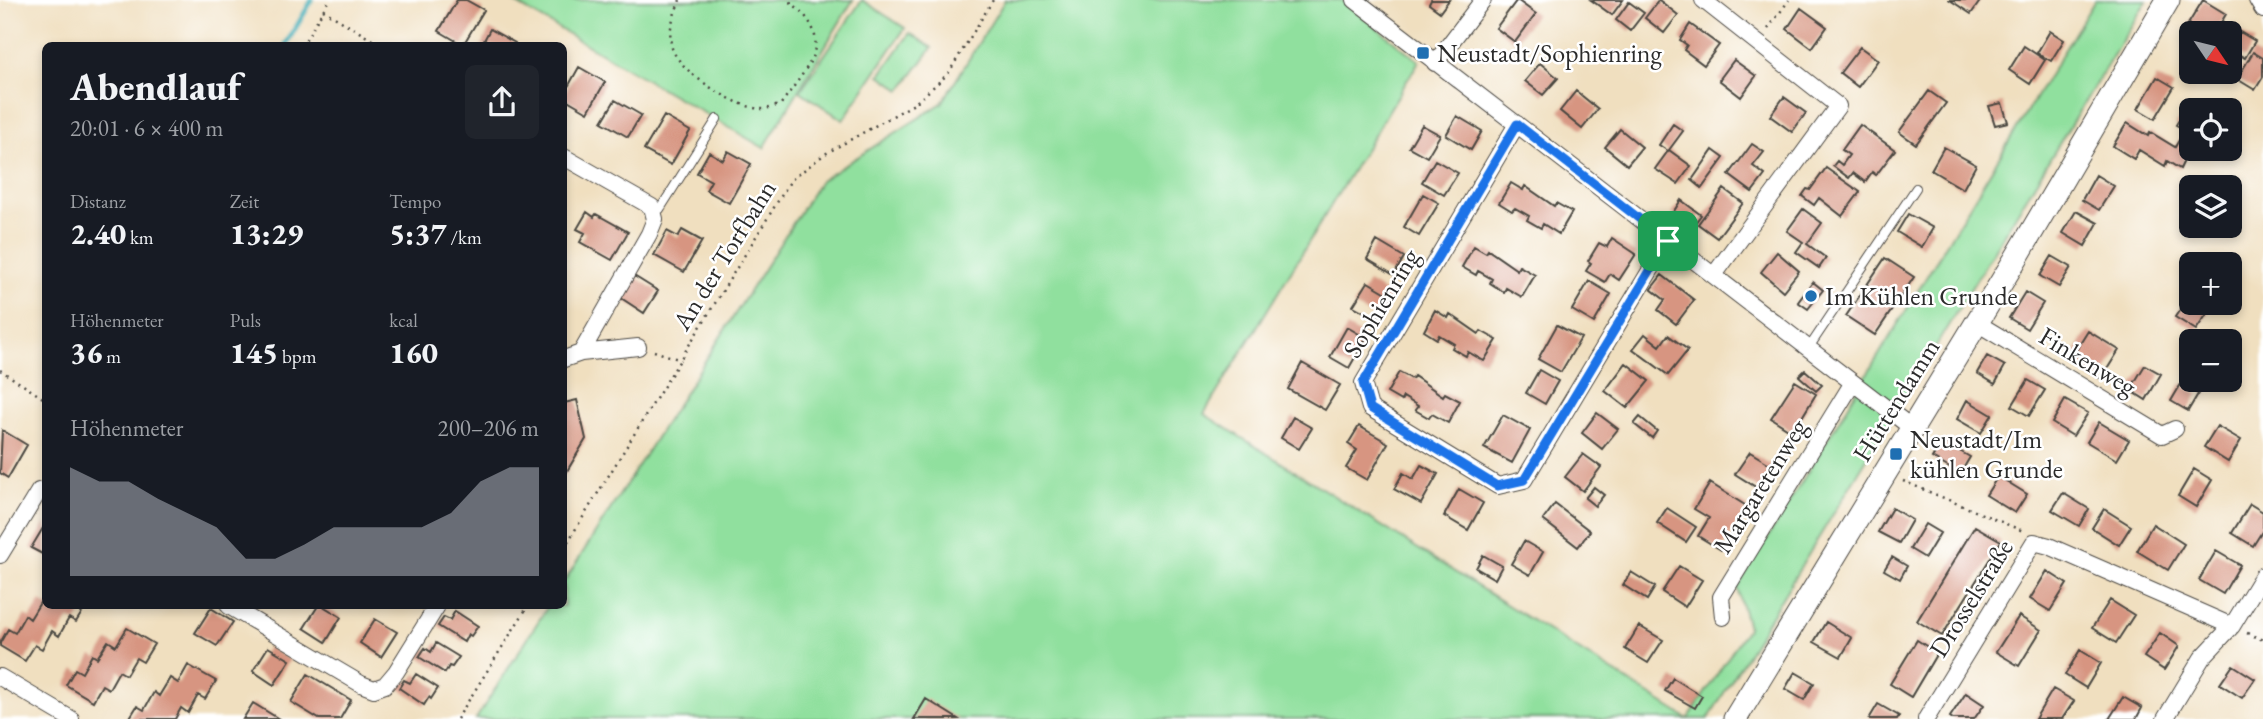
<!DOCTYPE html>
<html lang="de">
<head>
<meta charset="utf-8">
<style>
  body { margin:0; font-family:"EB Garamond",serif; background:#20242c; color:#f1f3f6; height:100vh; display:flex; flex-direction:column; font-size:26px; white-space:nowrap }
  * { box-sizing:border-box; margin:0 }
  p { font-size:23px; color:#9ea1a6 }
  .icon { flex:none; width:38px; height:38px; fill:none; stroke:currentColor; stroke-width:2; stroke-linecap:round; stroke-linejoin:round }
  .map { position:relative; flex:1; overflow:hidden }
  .panel { position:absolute; left:42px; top:42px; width:525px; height:567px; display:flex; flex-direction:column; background:#171b24; border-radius:10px; box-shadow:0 4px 10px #0003 }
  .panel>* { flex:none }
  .needle { width:46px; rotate:125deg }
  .fabs { position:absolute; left:2179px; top:21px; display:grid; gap:14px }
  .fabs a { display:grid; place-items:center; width:63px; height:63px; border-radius:10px; background:#171b24; box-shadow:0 4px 10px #0003; font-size:35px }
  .pin { position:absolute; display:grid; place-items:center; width:60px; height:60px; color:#fff; margin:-30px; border-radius:14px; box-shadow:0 4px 10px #0006 }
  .round { display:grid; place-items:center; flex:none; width:74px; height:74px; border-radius:10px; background:#20242c }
  .head { display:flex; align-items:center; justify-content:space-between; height:119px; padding:0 28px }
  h1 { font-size:38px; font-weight:800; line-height:52px }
  .figures { display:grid; grid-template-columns:repeat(3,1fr); gap:10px; height:119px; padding:7px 28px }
  .figures div { display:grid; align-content:center }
  .figures b { font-size:30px; font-weight:800 }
  .figures small { font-size:19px; font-weight:400 }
  .figures p { font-size:19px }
  .chart { height:196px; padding:14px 28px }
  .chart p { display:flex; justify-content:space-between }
  .chart svg { width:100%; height:126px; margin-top:7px; fill:#8c9099; opacity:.7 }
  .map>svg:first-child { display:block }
</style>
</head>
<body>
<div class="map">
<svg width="2263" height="719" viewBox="0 0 2263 719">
  <rect width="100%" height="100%" fill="#fff"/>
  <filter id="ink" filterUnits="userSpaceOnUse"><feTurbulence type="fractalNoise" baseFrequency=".0143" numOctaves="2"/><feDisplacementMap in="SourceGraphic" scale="14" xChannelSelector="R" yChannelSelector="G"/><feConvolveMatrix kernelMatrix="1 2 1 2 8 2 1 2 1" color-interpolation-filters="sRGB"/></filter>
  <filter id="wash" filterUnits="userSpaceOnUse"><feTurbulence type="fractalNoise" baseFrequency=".00686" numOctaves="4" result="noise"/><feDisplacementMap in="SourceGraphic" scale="28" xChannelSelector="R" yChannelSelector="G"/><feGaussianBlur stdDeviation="1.57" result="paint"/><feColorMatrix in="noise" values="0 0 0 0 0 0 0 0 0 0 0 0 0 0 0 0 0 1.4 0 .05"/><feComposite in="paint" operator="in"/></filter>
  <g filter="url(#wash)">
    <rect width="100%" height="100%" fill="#f0dfbf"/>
    <!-- green -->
    <path fill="#90e09e" stroke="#5e8664" stroke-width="2" d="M510,0H853L764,148Z
      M862,0L905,28L843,120L800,91Z
      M1005,0H1342L1419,61L1204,414L1688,719L1748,627L1737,588L2095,0H2147L1708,719H476L548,606H564V582L820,181L942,103Z
      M910,33L932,48L901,90L880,75Z"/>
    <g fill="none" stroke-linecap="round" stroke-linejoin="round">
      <!-- stream -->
      <path stroke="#3aacb5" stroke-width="5" d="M285,46L312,0"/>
    </g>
    <g id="blocks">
      <!-- building -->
      <path fill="#d79581" d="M457,0H466L484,10L463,45L439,31Z
        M1431,0H1449L1440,12L1429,4Z
        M1517,0L1536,14L1515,42L1496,28Z
        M1591,0H1623L1612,15Z
        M1659,0L1678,15L1664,33L1645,18Z
        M1950,0H1981L1971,14Z
        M2203,0L2226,14L2215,33H2199L2187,26Z
        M1629,2L1644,13L1630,31L1616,20Z
        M1801,8L1827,27L1812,48L1787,29Z
        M1690,24L1719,45L1704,65L1684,50L1687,45L1680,40Z
        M490,29L515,43L514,46H481Z
        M2050,31L2064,40L2051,61L2037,53Z
        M2240,32L2255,41L2245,58L2230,49Z
        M2024,46L2045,60L2030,84L2009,70Z
        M1860,47L1878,60L1858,87L1840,73Z
        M2253,52L2263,58V77L2255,90L2237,79Z
        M1734,60L1756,76L1741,97L1719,80Z
        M1540,63L1558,78L1543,95L1525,81Z
        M579,67L605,82L588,112L564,98V94Z
        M2157,77L2174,87L2155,119L2138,109Z
        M1576,91L1598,109L1582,129L1560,111Z
        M1929,91L1946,103L1916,144L1899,132Z
        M1784,97L1806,113L1792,132L1770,116Z
        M615,100L641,115L628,137L602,122Z
        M2002,103L2008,122L1995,125L1989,106Z
        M2182,115L2191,120V146L2180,169L2167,161L2165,166L2139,150L2134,159L2113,146L2127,123L2148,136L2150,132L2175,147L2185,130L2176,125Z
        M664,116L690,131L671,165L644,150Z
        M1457,116L1482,131L1471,150L1446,135Z
        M1673,124L1683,131L1669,150L1691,166L1678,184L1655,169L1668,151L1659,145Z
        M1422,125L1440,135L1427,157L1409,147Z
        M1860,125L1895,150L1876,175L1872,172L1865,182L1853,173L1849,178L1833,166L1837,161L1842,165L1849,155L1842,150Z
        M1620,129L1642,147L1627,165L1605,147Z
        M1752,144L1764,152L1753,166L1765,175L1752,192L1729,175Z
        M1944,147L1976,165L1963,189L1931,170Z
        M1713,150L1724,158L1702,188L1692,180Z
        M728,151L751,164L729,203L706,190L711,181L697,173L709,152L723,160Z
        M1435,160L1458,173L1444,195L1422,182Z
        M1826,168L1860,192L1842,216L1819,198L1814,205L1802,196L1807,189L1810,190Z
        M2096,175L2114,186L2099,210L2082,200Z
        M1511,183L1523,190L1525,186L1554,206L1556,203L1572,212L1559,234L1543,224L1541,228L1527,220L1529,216L1515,208L1512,211L1499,203Z
        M1724,189L1743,203L1717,238L1698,224Z
        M1423,194L1439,203L1419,236L1404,227Z
        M1681,200L1701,215L1691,228L1672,214Z
        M1803,209L1822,223L1807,244L1826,258L1819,268L1796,252L1803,242L1787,231Z
        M2076,211L2098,223L2085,246L2063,233Z
        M587,212L594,217L596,214L628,232L612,260L580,242L585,233L577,229Z
        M1908,214L1933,228L1922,247L1897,232Z
        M682,230L702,241L684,272L654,255L667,231L678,237Z
        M1612,238L1636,254L1619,280L1610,274L1605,282L1586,271L1591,263L1588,261L1599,243L1607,247Z
        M1377,241L1404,257L1394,275L1367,259Z
        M1474,246L1486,253L1488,250L1517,270L1519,266L1535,275L1522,297L1506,288L1504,292L1490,283L1492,279L1478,271L1476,275L1462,267Z
        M1777,252L1799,271L1783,291L1761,272Z
        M2052,256L2071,267L2059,287L2040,276Z
        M1885,258L1914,277L1875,335L1846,316Z
        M1662,275L1694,300L1676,324L1658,310L1665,300L1651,289Z
        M634,276L658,291L644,313L621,298Z
        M1589,281L1611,294L1594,323L1572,310Z
        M1368,282L1390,295L1377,319L1353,306Z
        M1813,282L1823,290L1808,309L1798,302Z
        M2025,292L2043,303L2027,329L2009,318Z
        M2191,293V303H2203L2211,308L2196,330L2175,317Z
        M1435,310L1448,318L1450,314L1479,334L1481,331L1497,340L1484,361L1468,352L1466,356L1452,348L1454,344L1439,335L1437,339L1424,331Z
        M1557,325L1581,338L1561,372L1538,359Z
        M1347,327L1366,338L1349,368L1330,357Z
        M2088,331L2119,350L2101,379L2070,360Z
        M1645,334L1660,346L1668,335L1688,350L1668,375L1633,349Z
        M1987,356L2005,366L1995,384L1977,373Z
        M1302,363L1340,385L1325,410L1288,389Z
        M1626,363L1649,381L1627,408L1605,391Z
        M2145,365L2161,374L2146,400L2130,390Z
        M1539,370L1558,381L1545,404L1526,393Z
        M1805,370L1822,385L1816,391L1799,376Z
        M1399,372L1412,379L1414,376L1443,396L1445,393L1460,401L1448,423L1432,414L1429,418L1415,410L1418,406L1403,397L1401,401L1387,393Z
        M2028,380L2045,390L2029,416L2012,406Z
        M1795,381L1816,394L1793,432L1771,418Z
        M2181,384L2198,394L2188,411L2171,401Z
        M577,400L586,439L564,476V403Z
        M1967,400L1992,415L1981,433L1957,419Z
        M2065,400L2088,413L2073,436L2052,423Z
        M1597,413L1618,429L1602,449L1582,433Z
        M1503,415L1530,430L1512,463L1484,448Z
        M1293,417L1312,428L1299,449L1281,438Z
        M1640,417L1657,431L1652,438L1634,424Z
        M2099,422L2129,440L2117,460L2087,442Z
        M1359,426L1388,443L1367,480L1346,468L1357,450L1348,444Z
        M2217,426L2241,440L2228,462L2204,447Z
        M2,430L27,445L8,478L0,473Z
        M1942,441L1970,457L1960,474L1932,458Z
        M1750,452L1773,466L1759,489L1735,474Z
        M1583,454L1601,467L1583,491L1565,477Z
        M1421,465L1438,474L1421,504L1394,489L1403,473L1413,479Z
        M2194,469L2212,480L2196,507L2178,496Z
        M1998,476L2027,494L2015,513L1986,495Z
        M1710,483L1748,507L1721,550L1698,536L1709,518L1694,509Z
        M1594,487L1604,495L1595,506L1585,498Z
        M1459,489L1483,503L1468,530L1444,516Z
        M2063,493L2089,509L2079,526L2052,510Z
        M1555,504L1590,531L1578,547L1543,520Z
        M2250,504L2263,512V530L2253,546L2232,533Z
        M1667,508L1696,527L1686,542L1657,523Z
        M1892,508L1912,520L1899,543L1878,532Z
        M2104,509L2131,526L2119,545L2092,528Z
        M46,523V556L31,548Z
        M1925,524L1940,533L1925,558L1910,549Z
        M2153,524L2184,544L2168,570L2137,551Z
        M1975,526L2001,541L1942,636L1917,621Z
        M1524,541L1543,552L1530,575L1511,564Z
        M2216,551L2240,565L2223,594L2199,580Z
        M1483,555L1502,566L1495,579L1476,568Z
        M1892,557L1907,566L1900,579L1884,570Z
        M1679,566L1702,580L1685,607L1662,592Z
        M2047,571L2067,584L2050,611L2030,599Z
        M1631,572L1655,587L1647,600L1623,585Z
        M2110,600L2134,615L2116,643L2092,628Z
        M41,601L46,606H86L76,622L69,618L59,636L52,631L42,649L35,645L25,661L0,646V643L8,629L15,633L25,615L30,619Z
        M318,606H323L341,617L326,642L304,628Z
        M211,608L233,622L217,646L195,633Z
        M455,611L478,626L471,636L468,634L464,642L438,626L444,617L450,620Z
        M2019,616L2041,630L2019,666L1996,652Z
        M375,619L397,632L381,657L360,643Z
        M1826,622L1852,638L1841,657L1814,642Z
        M1639,626L1663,640L1648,663L1625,649Z
        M127,628L154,644L143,662L136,658L126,675L119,671L109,689L102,685L93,701L66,685L75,669L82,673L92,655L97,658L108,641L116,646Z
        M2160,633L2179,646L2164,670L2144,657Z
        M1917,640L1937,653L1911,697L1890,684Z
        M436,643L459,657L452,667L449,666L445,673L419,657L425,648L431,652Z
        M268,647L290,660L274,685L253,671Z
        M2080,650L2101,663L2086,688L2065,675Z
        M188,665L216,681L205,699L198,695L188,713L181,708L175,719H129L137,706L144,710L154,692L159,696L170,678L178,683Z
        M2233,665L2255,679L2242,698L2220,684Z
        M1795,672L1814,683L1804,700L1785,689Z
        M308,674L351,700L340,719H319L291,702Z
        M416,674L438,688L431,699L429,697L424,705L399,688L404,680L410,683Z
        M1673,678L1702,696L1695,708L1665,691Z
        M2053,689L2074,701L2062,719H2035Z
        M1966,693L1984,705L1974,719H1953L1950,717Z
        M2123,697L2142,708L2136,719H2109Z
        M926,699L958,719H914Z
        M253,703L279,719H243Z
        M1878,704L1899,716L1897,719H1869Z"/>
    </g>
  </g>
  <g filter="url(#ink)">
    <use href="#blocks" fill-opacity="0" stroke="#494641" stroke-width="2"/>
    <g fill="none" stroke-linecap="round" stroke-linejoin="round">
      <!-- lane casing -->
      <g stroke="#494641" stroke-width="10">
        <path id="lane" d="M653,212L660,209L717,119
          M1808,349L1916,188"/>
      </g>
      <!-- street casing -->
      <g stroke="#494641" stroke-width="18">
        <path id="street" d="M1355,0L1912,428
          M1703,0L1838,106L1714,275
          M2257,0L2263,10
          M1435,63L1483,0
          M1517,124L1363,383L1370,408L1498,486L1524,480L1668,241
          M564,157L652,207L655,219L649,234L581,353
          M1977,323L2162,435L2175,429
          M564,359L581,353L638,347
          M0,555L39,491L46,490
          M229,606L361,684L374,689L385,685L396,672L437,606
          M1723,617L1721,597L1852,384
          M0,677L71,719
          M1926,719L2034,542L2049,546L2232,626
          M2165,719L2202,658L2232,626L2263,575"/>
      </g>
      <!-- secondary casing -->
      <g stroke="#494641" stroke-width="25">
        <path id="secondary" d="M1735,719L2015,260L2168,0"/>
      </g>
      <!-- path -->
      <path stroke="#494641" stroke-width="2.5" stroke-dasharray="2 5" stroke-linecap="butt" d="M680,0C674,15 667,31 672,48C679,72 740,111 765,109C770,108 777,106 781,104C810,63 838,39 788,0
        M323,10L382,46
        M1768,29L1789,0
        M302,46L329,0
        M654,351L681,360
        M0,370L46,400
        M1903,481L2023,531
        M564,548L791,180L825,154L914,104L948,74L993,0
        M2247,633L2263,640
        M457,719L528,606"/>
      <!-- lane -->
      <use href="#lane" stroke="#fff" stroke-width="8"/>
      <!-- street -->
      <use href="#street" stroke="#fff" stroke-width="16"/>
      <!-- secondary -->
      <use href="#secondary" stroke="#fff" stroke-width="23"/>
    </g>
  </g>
  <g fill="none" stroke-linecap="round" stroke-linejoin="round" filter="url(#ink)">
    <!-- route casing -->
    <g stroke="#fff" stroke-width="14">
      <path id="route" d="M1517,124L1668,241L1524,480L1497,486L1370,408L1363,383Z"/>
    </g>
    <!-- route -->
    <use href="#route" stroke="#1a73e8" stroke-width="9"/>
  </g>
  <!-- markers -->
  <g fill="#1f6fb2" stroke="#fff" stroke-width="2.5">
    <rect x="1416" y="46" width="14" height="14" rx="3.5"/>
    <circle cx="1811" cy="296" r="7"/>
    <rect x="1889" y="447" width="14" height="14" rx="3.5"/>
  </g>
  <g text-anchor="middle" stroke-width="5" stroke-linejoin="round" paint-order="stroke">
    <!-- poi labels -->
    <g font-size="26" fill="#2b2b2b" stroke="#fff" text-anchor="start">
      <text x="1437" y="62">Neustadt/Sophienring</text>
      <text x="1825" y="305">Im Kühlen Grunde</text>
      <text x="1910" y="448">Neustadt/Im<tspan x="1910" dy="30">kühlen Grunde</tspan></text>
    </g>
    <!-- street labels -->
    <g font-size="26" fill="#2b2b2b" stroke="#fff">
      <text transform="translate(724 255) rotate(-58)" y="9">An der Torfbahn</text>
      <text transform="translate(1381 303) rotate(-59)" y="9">Sophienring</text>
      <text transform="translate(2088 361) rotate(31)" y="9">Finkenweg</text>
      <text transform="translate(1896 400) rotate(-58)" y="9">Hüttendamm</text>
      <text transform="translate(1760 486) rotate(-58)" y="9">Margaretenweg</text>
      <text transform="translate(1971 598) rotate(-58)" y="9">Drosselstraße</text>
    </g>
  </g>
</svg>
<div class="fabs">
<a><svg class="needle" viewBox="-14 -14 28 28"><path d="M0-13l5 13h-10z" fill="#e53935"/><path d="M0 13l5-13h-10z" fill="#9ea1a6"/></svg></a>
<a><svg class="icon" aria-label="locate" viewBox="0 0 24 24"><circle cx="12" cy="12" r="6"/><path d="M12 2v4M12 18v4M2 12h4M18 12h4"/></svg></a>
<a><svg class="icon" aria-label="layers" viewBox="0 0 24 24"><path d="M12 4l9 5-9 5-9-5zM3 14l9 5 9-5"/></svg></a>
<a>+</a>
<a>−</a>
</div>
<div class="pin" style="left:1668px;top:241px;background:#1e9e55"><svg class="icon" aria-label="arrive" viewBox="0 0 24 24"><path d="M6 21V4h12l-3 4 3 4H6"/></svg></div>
<section class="panel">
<div class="head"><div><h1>Abendlauf</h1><p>20:01 · 6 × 400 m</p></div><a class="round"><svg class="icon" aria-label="share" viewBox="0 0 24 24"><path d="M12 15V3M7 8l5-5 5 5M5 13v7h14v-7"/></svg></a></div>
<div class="figures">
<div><p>Distanz</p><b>2.40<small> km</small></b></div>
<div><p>Zeit</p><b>13:29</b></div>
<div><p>Tempo</p><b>5:37<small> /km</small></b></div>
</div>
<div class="figures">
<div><p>Höhenmeter</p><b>36<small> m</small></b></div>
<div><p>Puls</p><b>145<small> bpm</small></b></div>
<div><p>kcal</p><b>160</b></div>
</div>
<div class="chart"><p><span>Höhenmeter</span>200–206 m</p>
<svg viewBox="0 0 160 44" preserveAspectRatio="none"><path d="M0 44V6L10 11L20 11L30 17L40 22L50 27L60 38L70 38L80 33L90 27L100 27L110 27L120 27L130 22L140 11L150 6L160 6V44z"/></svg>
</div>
</section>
</div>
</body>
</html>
